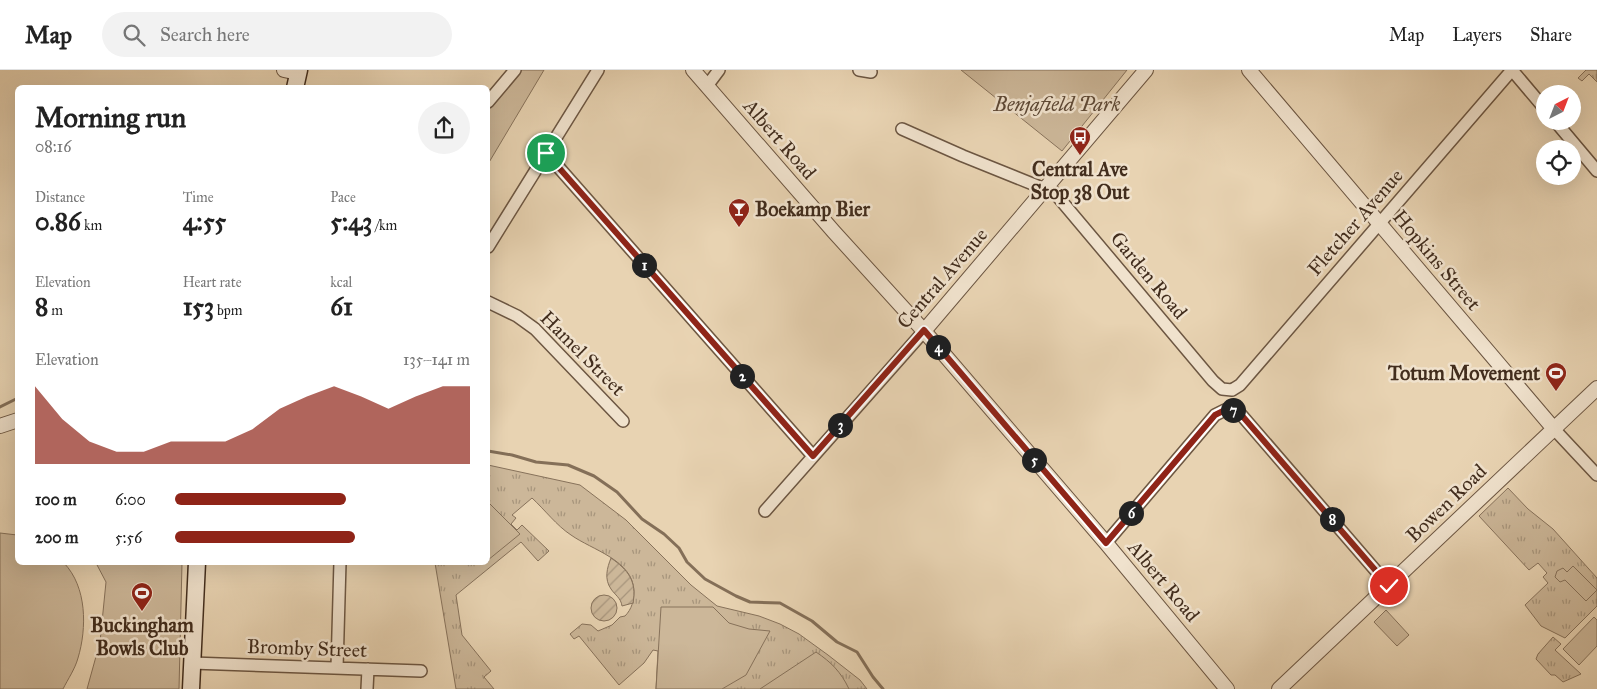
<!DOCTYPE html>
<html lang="en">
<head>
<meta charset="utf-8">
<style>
  body { margin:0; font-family:"IM FELL Great Primer",serif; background:#f2f2f2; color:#222; height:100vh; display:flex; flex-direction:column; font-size:19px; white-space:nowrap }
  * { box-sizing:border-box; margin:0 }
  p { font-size:16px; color:#767676 }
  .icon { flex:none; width:28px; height:28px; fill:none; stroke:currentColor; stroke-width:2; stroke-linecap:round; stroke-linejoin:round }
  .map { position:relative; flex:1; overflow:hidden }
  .sheet { position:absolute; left:15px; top:15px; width:475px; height:480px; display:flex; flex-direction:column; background:#fff; border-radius:8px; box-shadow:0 5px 20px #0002 }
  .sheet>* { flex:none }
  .needle { width:32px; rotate:42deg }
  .tools { position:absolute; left:1536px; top:15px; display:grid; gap:10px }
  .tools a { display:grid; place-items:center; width:45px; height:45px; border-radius:50%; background:#fff; box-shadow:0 5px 20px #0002; font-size:25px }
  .pin { position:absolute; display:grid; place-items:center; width:42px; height:42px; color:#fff; margin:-21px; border:2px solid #fff; border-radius:50%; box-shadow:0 1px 5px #0007 }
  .km { position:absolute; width:25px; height:25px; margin:-12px; border-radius:50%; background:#222; color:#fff; font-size:14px; line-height:25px; text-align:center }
  .round { display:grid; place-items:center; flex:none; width:52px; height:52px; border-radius:26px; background:#f2f2f2 }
  .headline { display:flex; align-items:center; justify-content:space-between; height:85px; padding:0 20px }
  h1 { font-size:28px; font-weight:800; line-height:38px }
  .metrics { display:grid; grid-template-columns:repeat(3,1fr); gap:8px; height:85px; padding:5px 20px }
  .metrics div { display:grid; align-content:center }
  .metrics b { font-size:25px; font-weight:800 }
  .metrics small { font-size:14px; font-weight:400 }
  .metrics p { font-size:14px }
  .chart { height:140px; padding:10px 20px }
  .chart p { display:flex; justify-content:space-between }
  .chart svg { width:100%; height:90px; margin-top:5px; fill:#8f2418; opacity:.7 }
  ul { padding:0 20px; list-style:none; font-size:16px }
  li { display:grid; grid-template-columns:80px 60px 1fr; align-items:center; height:38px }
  li i { height:12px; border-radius:6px; background:#8f2418 }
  header { display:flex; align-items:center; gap:30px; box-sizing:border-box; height:70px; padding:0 25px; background:#fff; border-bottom:1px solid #e0e0e0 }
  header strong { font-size:24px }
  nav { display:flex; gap:28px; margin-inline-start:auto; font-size:18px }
  .search { width:350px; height:45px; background:#f2f2f2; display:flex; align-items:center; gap:12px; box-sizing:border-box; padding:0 18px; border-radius:28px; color:#767676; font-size:19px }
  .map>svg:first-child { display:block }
</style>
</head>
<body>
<header>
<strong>Map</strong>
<div class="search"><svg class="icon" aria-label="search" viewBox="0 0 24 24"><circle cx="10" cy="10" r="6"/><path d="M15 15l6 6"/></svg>Search here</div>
<nav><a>Map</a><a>Layers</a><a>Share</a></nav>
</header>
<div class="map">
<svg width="1597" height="619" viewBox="0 0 1597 619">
  <defs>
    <pattern id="grass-tufts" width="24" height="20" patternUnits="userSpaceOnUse" patternTransform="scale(1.25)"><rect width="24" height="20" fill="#ccb799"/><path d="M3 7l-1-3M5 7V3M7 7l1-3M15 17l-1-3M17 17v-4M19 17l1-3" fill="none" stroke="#a7957c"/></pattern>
    <pattern id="garden-furrows" width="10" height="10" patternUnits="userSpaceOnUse" patternTransform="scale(1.25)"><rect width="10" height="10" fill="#ccb799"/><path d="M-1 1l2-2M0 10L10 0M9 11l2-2" fill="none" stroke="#a7957c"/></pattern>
  </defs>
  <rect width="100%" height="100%" fill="#e8d3b2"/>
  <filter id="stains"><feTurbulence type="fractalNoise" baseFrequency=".004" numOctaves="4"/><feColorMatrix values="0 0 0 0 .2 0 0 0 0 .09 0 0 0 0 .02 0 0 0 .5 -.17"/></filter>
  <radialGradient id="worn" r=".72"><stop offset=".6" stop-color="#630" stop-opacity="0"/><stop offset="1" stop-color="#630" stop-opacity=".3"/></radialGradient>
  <!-- grass -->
  <path fill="url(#grass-tufts)" stroke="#87725b" d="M1586,0H1597V12L1589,4L1582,11L1578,8Z
    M488,395L580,415L626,450L691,515L717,536L759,546L780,554L799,564L828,585L860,610L867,619H656L658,581L653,580L644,593L619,615L579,566L574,569L570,564L582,554L591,555L598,561L612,555L620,547L625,546C632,539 634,530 634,521C633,490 592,480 571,465C557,456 544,439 532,428L512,445L516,448L511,454L517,460L522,455L549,481L538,491L521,472L456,525L462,565L491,601L484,607L494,619H456L435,493L488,492Z
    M1508,418L1528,439L1553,459L1597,508V536L1565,568L1541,556L1525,535L1548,513L1543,507L1547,503L1538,493L1529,500L1479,446Z
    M1553,567L1561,574L1555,580L1581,604L1563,612L1555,605H1551L1536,589L1538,584Z"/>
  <!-- park -->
  <path fill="#ccb799" stroke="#87725b" d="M521,0H544L488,94V40Z
    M961,0H1127L1062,81Z
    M488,432L520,464L488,490Z
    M0,463L17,465L18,492L64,493C87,517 87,558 78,588C75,599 68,609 63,619H0Z
    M96,493H182L179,619H87L100,572L106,512Z
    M1573,496L1597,520L1586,531L1565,510L1560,512L1555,507L1557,501L1563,498L1567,502Z
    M661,537H713L729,553L749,559L770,561L746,605L722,619H656Z
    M1386,540L1409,565L1397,576L1374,552Z
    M1594,547L1597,550V576L1579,595L1563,579Z
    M816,582C831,592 841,602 849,619H760Z"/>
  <!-- garden -->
  <path fill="url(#garden-furrows)" stroke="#87725b" d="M611,488C628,500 637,511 633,533L622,536C621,528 615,525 611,519C604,509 607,498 611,488Z
    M591 538a13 13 0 1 1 26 0a13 13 0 1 1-26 0Z"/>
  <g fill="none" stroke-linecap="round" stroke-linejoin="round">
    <!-- stream -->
    <path stroke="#846f58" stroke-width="3" d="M0,337L18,328
      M488,381L512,385L536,392L568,395L594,406L617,422L642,449L664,464L679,478L687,492L705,509L736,526L750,532L780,533L812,551L837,572L857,582L873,607L883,619"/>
    <!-- minor casing -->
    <g stroke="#6c5642" stroke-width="14">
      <path id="minor" d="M859,0L871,2
        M1512,0L1545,39
        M707,16L719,0
        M488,32L515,0
        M1555,51L1597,101
        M902,59L963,86L1045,119
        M546,83L813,386
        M1048,115L1213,311L1222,319L1232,320L1240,315L1512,0
        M488,177L598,0
        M488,232L517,246L535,259L623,351
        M1554,359L1597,405
        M765,441L924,261
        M1106,473L1215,345L1225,340L1238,341L1389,516
        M192,593L421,601
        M337,598L340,492
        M367,619L368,599"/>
    </g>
    <!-- tertiary casing -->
    <g stroke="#6c5642" stroke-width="16">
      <path id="tertiary" d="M284,0L298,3
        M693,0L834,162L924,261L1106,473L1227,619
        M1249,0L1554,359
        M924,261L1146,0
        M0,356L18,350
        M1279,619L1597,318"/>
    </g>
    <!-- secondary casing -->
    <g stroke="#422d1d" stroke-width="19">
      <path id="secondary" d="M295,18L299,0
        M191,619L197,492"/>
    </g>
    <!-- minor -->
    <use href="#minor" stroke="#f0e2cd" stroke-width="11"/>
    <!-- tertiary -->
    <use href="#tertiary" stroke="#f0e2cd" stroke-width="14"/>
    <!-- secondary -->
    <use href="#secondary" stroke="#f0e2cd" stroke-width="16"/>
  </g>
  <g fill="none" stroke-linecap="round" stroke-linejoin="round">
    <!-- route casing -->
    <g stroke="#fff" stroke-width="10">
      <path id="route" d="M546,83L813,386L924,260L1106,473L1215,345L1225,340L1238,341L1389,516"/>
    </g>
    <!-- route -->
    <use href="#route" stroke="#8f2418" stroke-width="6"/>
  </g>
  <!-- icons -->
  <defs>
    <g id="bus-pin" transform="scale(1.125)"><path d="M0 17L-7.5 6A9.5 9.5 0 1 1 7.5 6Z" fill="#8f2418" stroke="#f0e2cd"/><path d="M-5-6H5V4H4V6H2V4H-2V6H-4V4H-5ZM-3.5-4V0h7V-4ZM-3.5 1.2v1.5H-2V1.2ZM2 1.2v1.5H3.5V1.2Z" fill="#fff"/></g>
    <g id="bar-pin" transform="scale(1.125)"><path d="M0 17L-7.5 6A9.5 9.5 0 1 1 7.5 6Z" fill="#8f2418" stroke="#f0e2cd"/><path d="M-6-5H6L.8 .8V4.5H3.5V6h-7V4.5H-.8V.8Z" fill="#fff"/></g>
    <g id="stadium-pin" transform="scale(1.125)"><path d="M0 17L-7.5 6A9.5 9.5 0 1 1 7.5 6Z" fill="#8f2418" stroke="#f0e2cd"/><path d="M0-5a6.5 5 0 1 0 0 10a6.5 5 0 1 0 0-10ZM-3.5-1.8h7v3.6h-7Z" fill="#fff"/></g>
  </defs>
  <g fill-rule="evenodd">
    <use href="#bus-pin" x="1080" y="67"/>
    <use href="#bar-pin" x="739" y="139"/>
    <use href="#stadium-pin" x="1556" y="303"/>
    <use href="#stadium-pin" x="142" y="523"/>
  </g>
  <g text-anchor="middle" stroke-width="5" stroke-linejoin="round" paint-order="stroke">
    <!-- park labels -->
    <g font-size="20" font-style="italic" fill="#5e4936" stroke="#f0e2cd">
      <text x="1057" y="41">Benjafield Park</text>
    </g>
    <!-- street labels -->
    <g font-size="20" fill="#422d1d" stroke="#f0e2cd">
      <text transform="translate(780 69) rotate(49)" y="7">Albert Road</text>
      <text transform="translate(1355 152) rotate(-49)" y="7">Fletcher Avenue</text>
      <text transform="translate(1437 190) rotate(50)" y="7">Hopkins Street</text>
      <text transform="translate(1149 205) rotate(50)" y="7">Garden Road</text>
      <text transform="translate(942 208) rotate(-49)" y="7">Central Avenue</text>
      <text transform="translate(583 283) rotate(45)" y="7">Hamel Street</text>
      <text transform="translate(1446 433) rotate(-44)" y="7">Bowen Road</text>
      <text transform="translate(1164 511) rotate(50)" y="7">Albert Road</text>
      <text transform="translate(307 578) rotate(2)" y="7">Bromby Street</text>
    </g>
    <!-- poi labels -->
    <g font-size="20" font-weight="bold" fill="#422d1d" stroke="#f0e2cd">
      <text x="1080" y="106">Central Ave<tspan x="1080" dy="23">Stop 38 Out</tspan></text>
      <text x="755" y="146" text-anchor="start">Boekamp Bier</text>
      <text x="1540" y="310" text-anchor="end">Totum Movement</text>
      <text x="142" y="562">Buckingham<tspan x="142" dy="23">Bowls Club</tspan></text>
    </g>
  </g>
  <rect width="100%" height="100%" filter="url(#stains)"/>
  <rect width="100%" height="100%" fill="url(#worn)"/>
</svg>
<div class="tools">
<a><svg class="needle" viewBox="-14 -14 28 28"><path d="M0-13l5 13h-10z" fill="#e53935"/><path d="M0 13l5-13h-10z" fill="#767676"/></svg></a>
<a><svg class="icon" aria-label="locate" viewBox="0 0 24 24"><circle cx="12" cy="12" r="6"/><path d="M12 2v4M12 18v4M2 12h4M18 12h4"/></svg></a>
</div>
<div class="pin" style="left:546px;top:83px;background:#1e9e55"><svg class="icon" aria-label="arrive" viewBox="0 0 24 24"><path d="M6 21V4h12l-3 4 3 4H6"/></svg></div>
<div class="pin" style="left:1389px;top:516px;background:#d93025"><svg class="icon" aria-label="check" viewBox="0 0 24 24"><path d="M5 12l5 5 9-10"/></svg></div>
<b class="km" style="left:644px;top:195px">1</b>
<b class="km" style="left:742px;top:306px">2</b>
<b class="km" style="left:840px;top:355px">3</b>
<b class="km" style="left:938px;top:277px">4</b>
<b class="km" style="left:1034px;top:390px">5</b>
<b class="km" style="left:1131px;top:443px">6</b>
<b class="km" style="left:1233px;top:340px">7</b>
<b class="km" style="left:1332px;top:449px">8</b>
<section class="sheet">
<div class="headline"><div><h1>Morning run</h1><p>08:16</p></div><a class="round"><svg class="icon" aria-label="share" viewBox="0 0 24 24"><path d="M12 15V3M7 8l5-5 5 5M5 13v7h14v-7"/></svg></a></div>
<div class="metrics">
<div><p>Distance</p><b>0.86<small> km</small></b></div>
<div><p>Time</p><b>4:55</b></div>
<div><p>Pace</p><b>5:43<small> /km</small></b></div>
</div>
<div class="metrics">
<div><p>Elevation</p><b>8<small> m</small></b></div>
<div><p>Heart rate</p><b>153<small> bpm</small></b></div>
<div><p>kcal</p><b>61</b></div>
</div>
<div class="chart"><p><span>Elevation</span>135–141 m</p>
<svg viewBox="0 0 160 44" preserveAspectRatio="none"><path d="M0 44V6L10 22L20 33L30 38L40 38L50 33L60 33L70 33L80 27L90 17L100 11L110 6L120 11L130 17L140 11L150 6L160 6V44z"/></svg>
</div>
<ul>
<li><b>100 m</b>6:00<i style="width:58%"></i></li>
<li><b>200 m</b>5:56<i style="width:61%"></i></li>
</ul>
</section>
</div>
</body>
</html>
